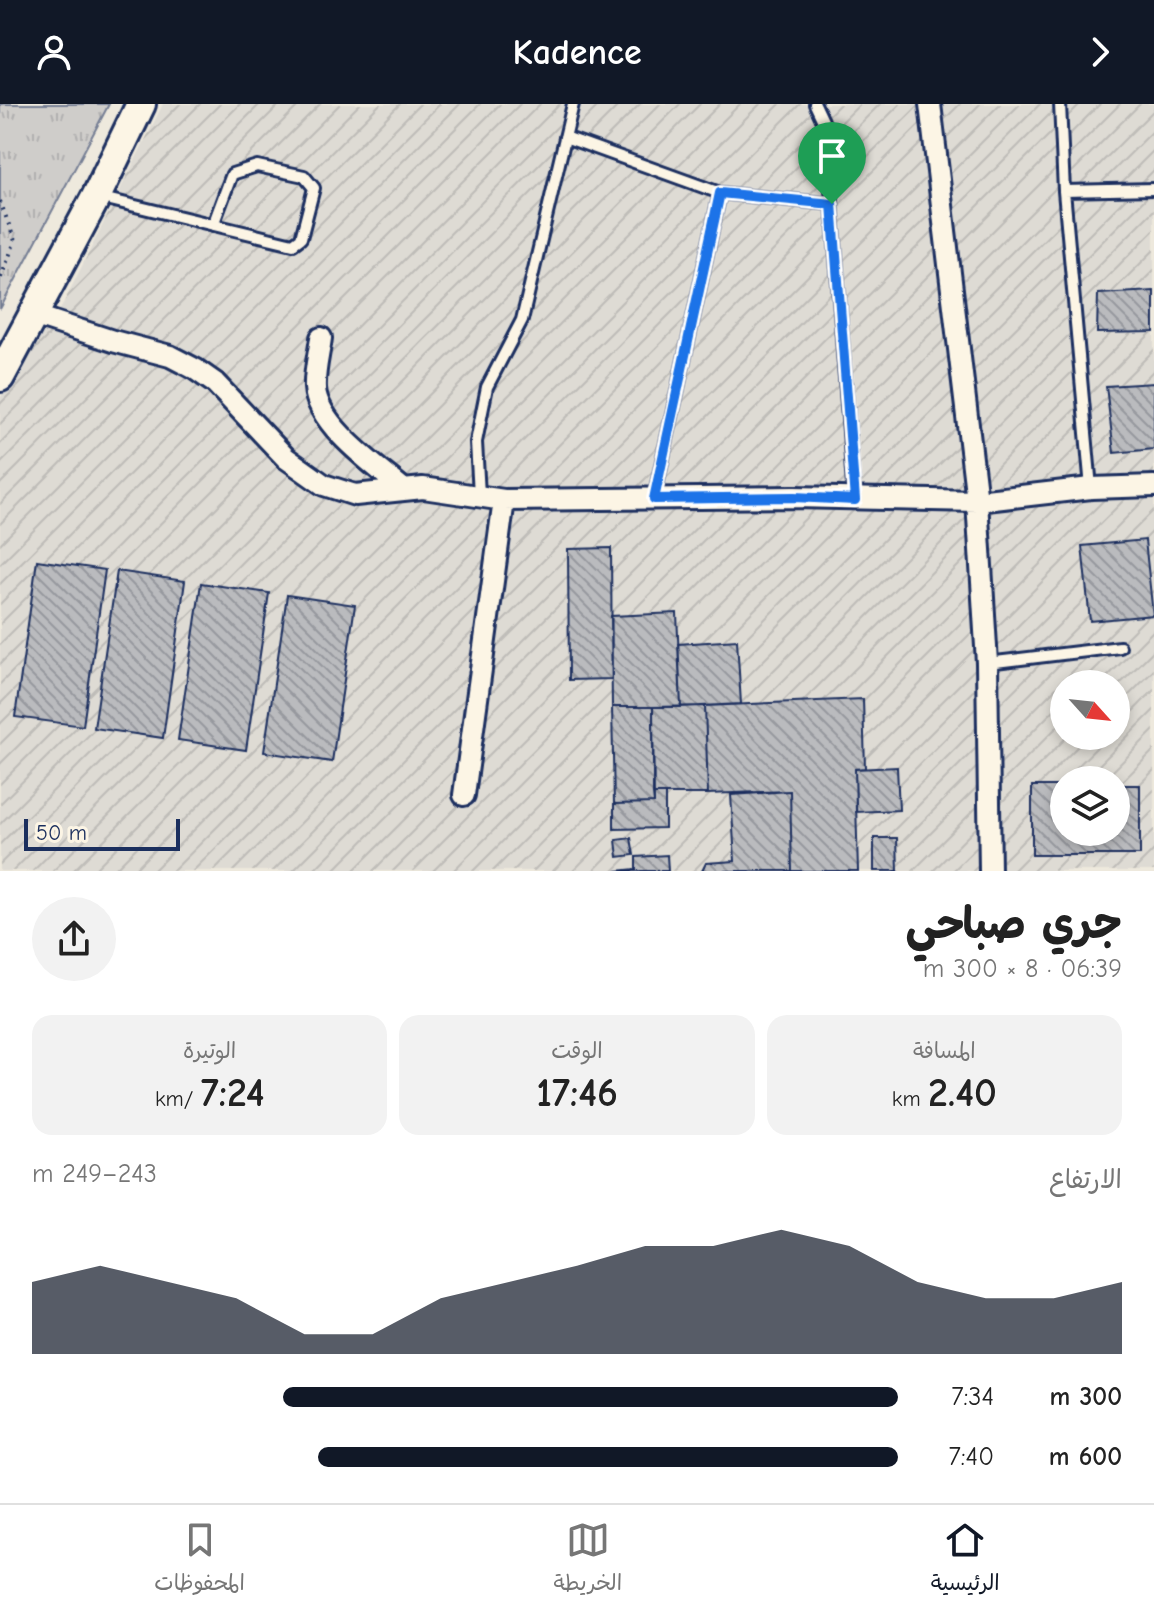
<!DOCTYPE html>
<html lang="ar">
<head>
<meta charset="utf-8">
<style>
  body { margin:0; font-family:"Comic Neue","Playpen Sans Arabic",sans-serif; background:#f2f2f2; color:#222; direction:rtl; height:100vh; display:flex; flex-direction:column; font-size:30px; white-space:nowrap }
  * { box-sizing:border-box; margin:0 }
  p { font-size:26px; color:#767676 }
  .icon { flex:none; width:44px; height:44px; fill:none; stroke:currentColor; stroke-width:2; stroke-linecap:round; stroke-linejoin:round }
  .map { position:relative; height:767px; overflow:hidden; direction:ltr }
  .sheet { display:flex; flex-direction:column; background:#fff; flex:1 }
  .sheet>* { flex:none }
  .needle { width:52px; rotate:117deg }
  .buttons { position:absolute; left:1050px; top:566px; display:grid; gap:16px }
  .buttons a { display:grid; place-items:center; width:80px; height:80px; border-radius:50%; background:#fff; box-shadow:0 4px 12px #0003; font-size:40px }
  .scale { position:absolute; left:24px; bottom:20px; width:156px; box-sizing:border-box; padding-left:8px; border:4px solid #1b2f5e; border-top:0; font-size:22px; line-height:28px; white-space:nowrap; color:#1b2f5e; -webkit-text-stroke:6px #fcf5e5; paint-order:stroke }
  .pin { position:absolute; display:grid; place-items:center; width:68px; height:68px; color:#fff; margin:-82px -34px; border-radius:50% 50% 50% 0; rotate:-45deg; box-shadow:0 0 8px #0007 }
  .pin .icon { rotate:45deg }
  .round { display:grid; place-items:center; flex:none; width:84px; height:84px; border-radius:42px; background:#f2f2f2 }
  .headline { display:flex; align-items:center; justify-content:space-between; height:136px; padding:0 32px }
  h1 { font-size:44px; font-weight:700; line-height:60px }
  .stats { display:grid; grid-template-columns:repeat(3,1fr); gap:12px; height:136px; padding:8px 32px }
  .stats div { display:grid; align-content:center; border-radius:20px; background:#f2f2f2; text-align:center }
  .stats b { font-size:40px; font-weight:700 }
  .stats small { font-size:22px; font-weight:400 }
  .stats p { font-size:22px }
  .chart { height:224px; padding:16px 32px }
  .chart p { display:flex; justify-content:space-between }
  .chart svg { width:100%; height:144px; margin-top:8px; fill:#111827; opacity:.7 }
  ul { padding:0 32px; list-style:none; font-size:26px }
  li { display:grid; grid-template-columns:128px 96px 1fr; align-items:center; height:60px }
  li i { height:20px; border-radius:10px; background:#111827 }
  header { display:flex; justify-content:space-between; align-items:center; height:104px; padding:0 32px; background:#111827; color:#fff; font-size:36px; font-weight:700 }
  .dock { display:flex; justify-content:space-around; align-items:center; height:112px; border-top:2px solid #e0e0e0; background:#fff; font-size:22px; color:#767676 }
  .dock a { display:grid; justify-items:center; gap:4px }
  .dock .current { color:#111827 }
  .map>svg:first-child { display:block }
</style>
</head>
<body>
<header><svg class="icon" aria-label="forward" viewBox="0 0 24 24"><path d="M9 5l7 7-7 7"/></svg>Kadence<svg class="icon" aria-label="person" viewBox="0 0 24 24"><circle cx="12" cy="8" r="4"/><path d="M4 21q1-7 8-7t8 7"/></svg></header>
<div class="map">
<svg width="1154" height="767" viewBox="0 0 1154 767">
  <defs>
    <pattern id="industrial-furrows" width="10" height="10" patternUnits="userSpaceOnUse" patternTransform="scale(2)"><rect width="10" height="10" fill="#dedbd4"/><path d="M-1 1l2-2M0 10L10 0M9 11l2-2" fill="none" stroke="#bebcb8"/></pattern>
    <pattern id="park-tufts" width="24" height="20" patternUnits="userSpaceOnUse" patternTransform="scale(2)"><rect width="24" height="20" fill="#cfcdca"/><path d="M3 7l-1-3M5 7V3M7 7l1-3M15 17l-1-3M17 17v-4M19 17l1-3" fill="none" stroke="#b1b0b0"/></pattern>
    <pattern id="building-back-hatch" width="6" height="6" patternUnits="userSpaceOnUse" patternTransform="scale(2)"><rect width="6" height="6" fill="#babbbe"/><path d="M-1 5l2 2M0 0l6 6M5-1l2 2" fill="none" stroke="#96989e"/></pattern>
  </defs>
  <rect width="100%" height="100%" fill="#eee9dd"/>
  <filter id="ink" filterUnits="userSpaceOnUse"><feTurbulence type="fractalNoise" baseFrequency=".0125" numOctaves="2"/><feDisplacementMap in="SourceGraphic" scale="16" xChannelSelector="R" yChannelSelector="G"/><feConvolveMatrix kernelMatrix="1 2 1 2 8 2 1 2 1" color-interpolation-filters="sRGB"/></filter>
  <g filter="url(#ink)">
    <!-- industrial -->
    <path fill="url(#industrial-furrows)" fill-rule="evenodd" d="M163,0H1154V767H0V295L29,243L53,220ZM1064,580H1116V632H1064ZM1064,676H1116V728H1064Z"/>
    <!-- park -->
    <path fill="url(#park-tufts)" stroke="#757e94" stroke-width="2" d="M0,0H109L0,205Z"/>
    <!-- building -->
    <path fill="url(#building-back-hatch)" stroke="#1b2f5e" stroke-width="2" d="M1154,187V228L1097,229L1098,190Z
      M1154,279V345L1114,349L1106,282Z
      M1145,436L1153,511L1090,517L1082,442Z
      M611,444L612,575L569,576L568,445Z
      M37,456L105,466L83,622L15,613Z
      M117,467L185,477L163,634L94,624Z
      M201,479L269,489L246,646L178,636Z
      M287,491L355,501L332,658L264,648Z
      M677,509L681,603H612L611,512Z
      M737,536L741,600L681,603L678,540Z
      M863,595L865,664L855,665L858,767H792L790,687L708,690L705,602Z
      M705,602L708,690H653V603Z
      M612,603H653L654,699L614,700Z
      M897,663L899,706L856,708L855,665Z
      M1116,681H1140V751H1032V682H1064V728H1116Z
      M790,687L792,767H702L706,759L735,757L731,691Z
      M653,690H665V724L614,725V700L654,699Z
      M631,734L634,751L618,753L616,736Z
      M874,734H897L898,767H874Z
      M667,751L668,767H616L636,765V753Z"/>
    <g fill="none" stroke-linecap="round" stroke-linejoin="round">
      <!-- lane casing -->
      <g stroke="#1b2f5e" stroke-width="16">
        <path id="lane" d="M815,0L823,17L830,71L854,395
          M1060,0L1064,87L1091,384
          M565,33L720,89L832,100
          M1064,87L1154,85
          M98,93L293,140L301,134L314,84L304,72L257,62L232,70L213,121
          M479,391L476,338L487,283L522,216L573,0
          M654,395L720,89
          M987,559L1120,543"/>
      </g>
      <!-- street casing -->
      <g stroke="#1b2f5e" stroke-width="26">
        <path id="street" d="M930,0L977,397L987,559L990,767
          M33,211L113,237L170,252L195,265L215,279L286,354L324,381L355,391L423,384L504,396L794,393L977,397L1091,384L1154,382
          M321,234C319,250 314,268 315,284C317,321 376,362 403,385
          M464,691L504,396"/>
      </g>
      <!-- secondary casing -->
      <g stroke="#1b2f5e" stroke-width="34">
        <path id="secondary" d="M0,273L96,93L141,0"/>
      </g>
      <!-- path -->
      <path stroke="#1b2f5e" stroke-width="4" stroke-dasharray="2 6" stroke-linecap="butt" d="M0,97L15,137L0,176"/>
      <!-- lane -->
      <use href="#lane" stroke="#fcf5e5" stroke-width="10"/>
      <!-- street -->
      <use href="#street" stroke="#fcf5e5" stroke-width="20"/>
      <!-- secondary -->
      <use href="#secondary" stroke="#fcf5e5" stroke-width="28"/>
    </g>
  </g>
  <g fill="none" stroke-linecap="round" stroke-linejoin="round" filter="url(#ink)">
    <!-- route casing -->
    <g stroke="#fff" stroke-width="16">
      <path id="route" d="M720,89L832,100L855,396L794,393L654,395Z"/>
    </g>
    <!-- route -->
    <use href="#route" stroke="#1a73e8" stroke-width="10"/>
  </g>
</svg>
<div class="buttons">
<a><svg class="needle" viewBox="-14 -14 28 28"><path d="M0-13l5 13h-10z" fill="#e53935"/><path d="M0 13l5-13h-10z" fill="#767676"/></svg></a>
<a><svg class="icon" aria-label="layers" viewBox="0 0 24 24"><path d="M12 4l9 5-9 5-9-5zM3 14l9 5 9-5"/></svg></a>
</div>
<div class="scale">50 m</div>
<div class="pin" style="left:832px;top:100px;background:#1e9e55"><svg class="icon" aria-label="arrive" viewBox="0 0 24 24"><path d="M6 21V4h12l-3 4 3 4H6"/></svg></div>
</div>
<section class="sheet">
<div class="headline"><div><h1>جري صباحي</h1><p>06:39 · 8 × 300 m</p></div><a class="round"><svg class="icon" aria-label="share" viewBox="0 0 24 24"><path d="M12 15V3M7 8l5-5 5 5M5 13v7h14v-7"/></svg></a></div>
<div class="stats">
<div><p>المسافة</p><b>2.40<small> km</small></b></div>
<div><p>الوقت</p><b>17:46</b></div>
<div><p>الوتيرة</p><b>7:24<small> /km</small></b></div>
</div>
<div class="chart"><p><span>الارتفاع</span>243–249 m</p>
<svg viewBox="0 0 160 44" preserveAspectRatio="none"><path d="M0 44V22L10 17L20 22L30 27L40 38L50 38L60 27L70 22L80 17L90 11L100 11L110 6L120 11L130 22L140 27L150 27L160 22V44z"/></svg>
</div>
<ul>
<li><b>300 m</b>7:34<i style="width:71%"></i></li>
<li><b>600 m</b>7:40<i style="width:67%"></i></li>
</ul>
</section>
<nav class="dock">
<a class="current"><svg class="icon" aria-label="home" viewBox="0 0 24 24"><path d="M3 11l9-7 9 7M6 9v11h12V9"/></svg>الرئيسية</a>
<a><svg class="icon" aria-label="map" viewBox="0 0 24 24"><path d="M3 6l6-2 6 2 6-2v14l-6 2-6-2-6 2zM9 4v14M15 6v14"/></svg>الخريطة</a>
<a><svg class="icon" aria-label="saved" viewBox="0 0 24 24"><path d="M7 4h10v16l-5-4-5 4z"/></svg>المحفوظات</a>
</nav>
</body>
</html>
